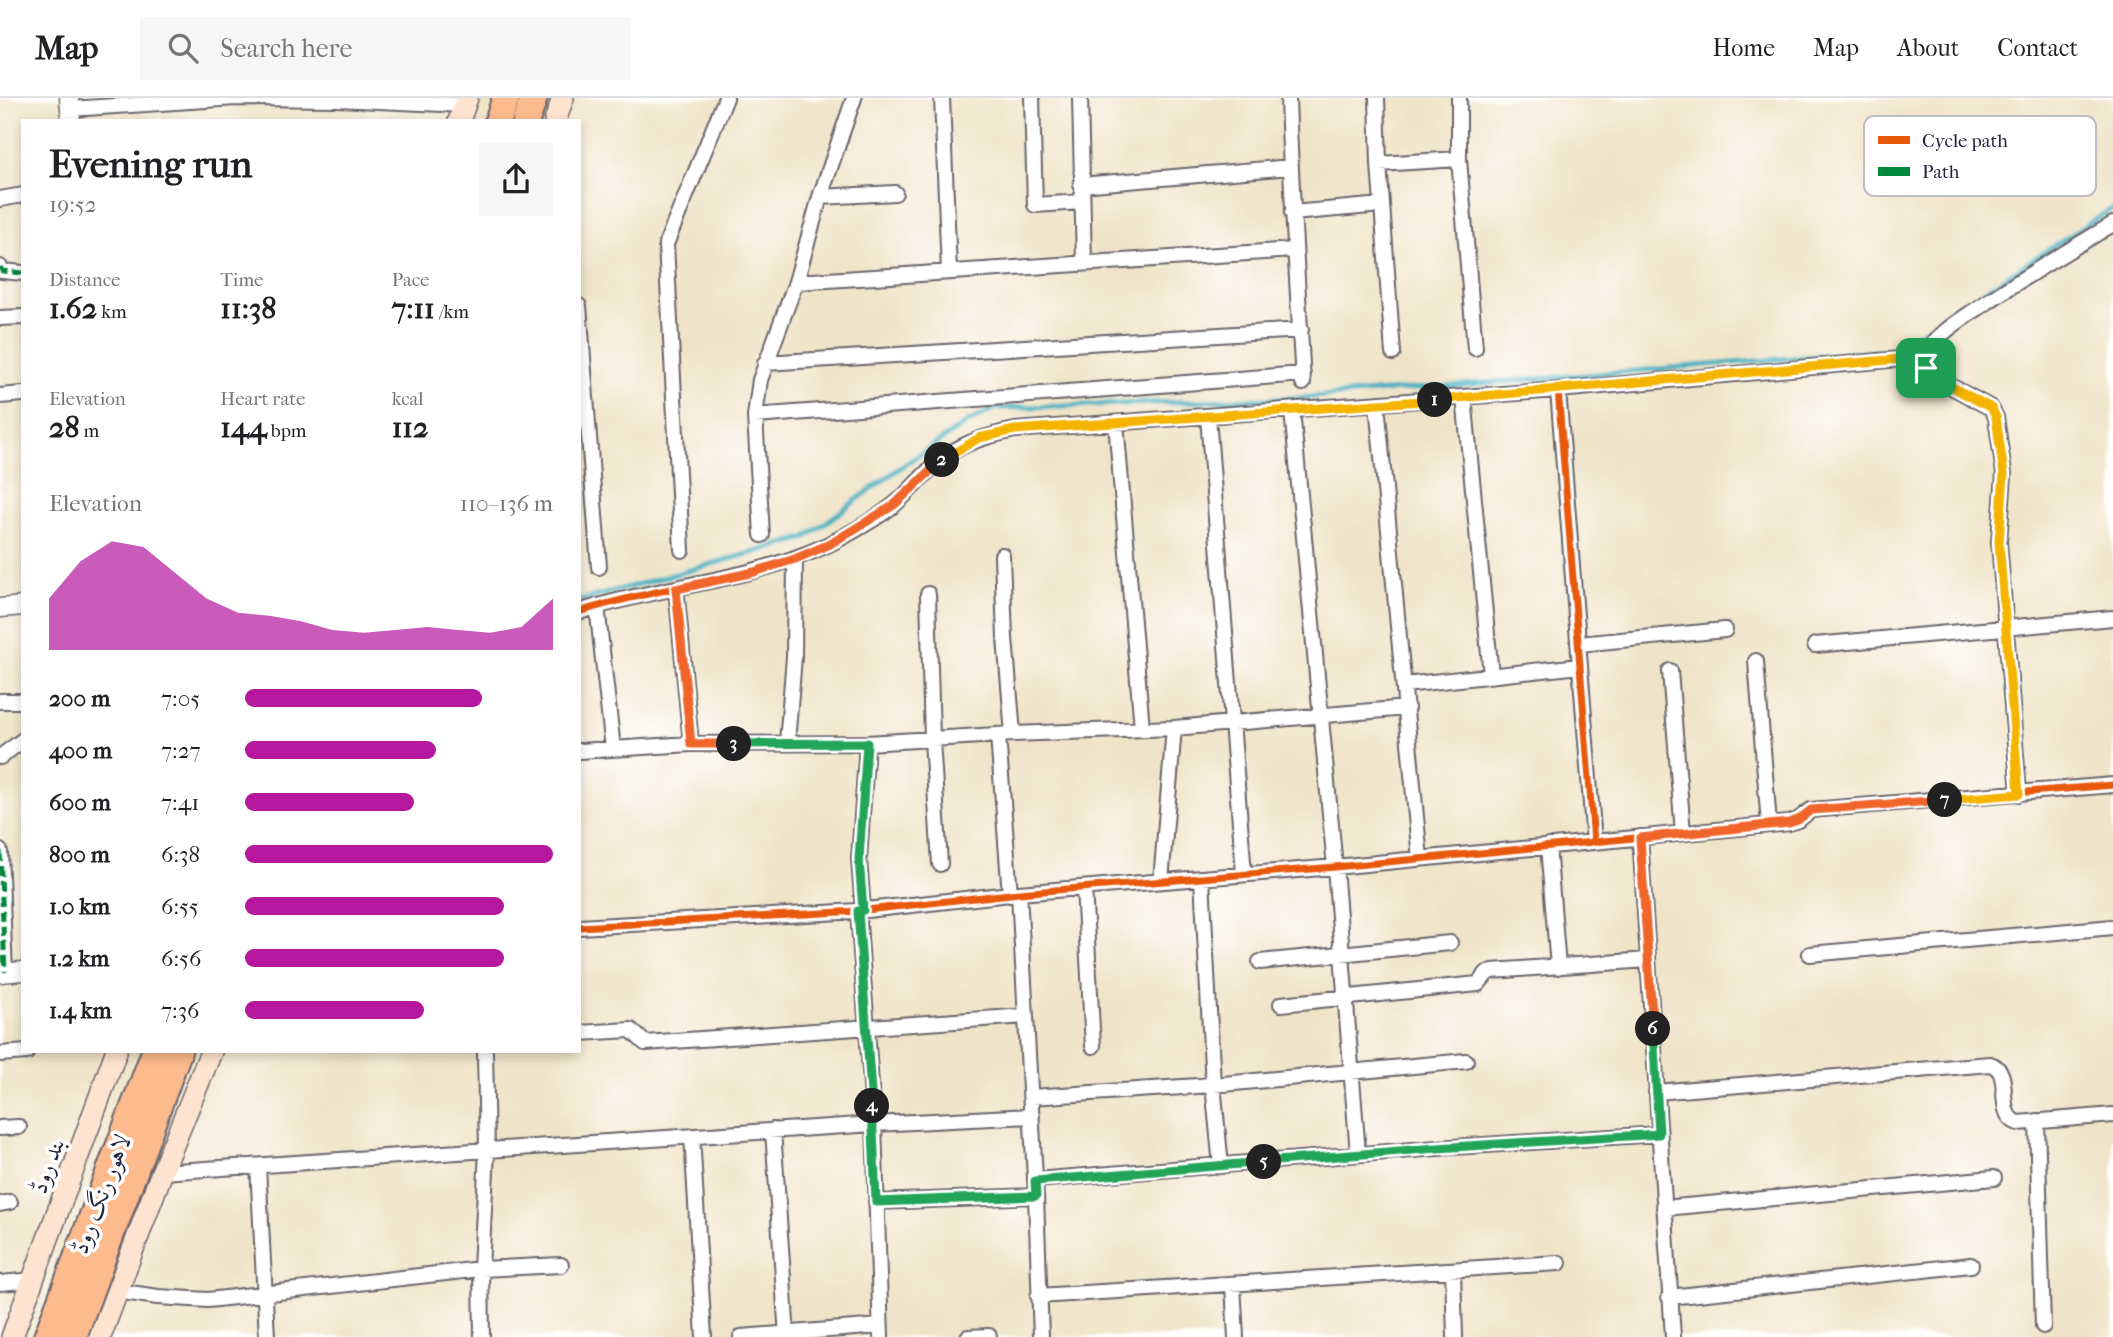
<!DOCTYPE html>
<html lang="en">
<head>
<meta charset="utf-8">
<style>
  body { margin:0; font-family:"IM FELL French Canon",Amiri,serif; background:#f6f6f6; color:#202124; height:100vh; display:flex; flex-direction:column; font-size:26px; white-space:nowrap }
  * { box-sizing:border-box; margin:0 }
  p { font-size:23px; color:#757577 }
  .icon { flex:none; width:38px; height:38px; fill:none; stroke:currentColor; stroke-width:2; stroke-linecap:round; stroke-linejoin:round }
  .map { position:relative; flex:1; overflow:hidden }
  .details { position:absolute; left:21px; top:21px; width:560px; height:934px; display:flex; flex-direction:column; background:#fff; border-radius:0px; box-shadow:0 4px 10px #0003 }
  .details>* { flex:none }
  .pin { position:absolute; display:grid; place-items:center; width:60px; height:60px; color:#fff; margin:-30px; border-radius:14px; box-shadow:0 4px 10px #0006 }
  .km { position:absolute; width:35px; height:35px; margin:-18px; border-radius:50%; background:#222; color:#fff; font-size:19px; line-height:35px; text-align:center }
  .round { display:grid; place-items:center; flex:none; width:74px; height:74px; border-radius:0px; background:#f6f6f6 }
  .summary { display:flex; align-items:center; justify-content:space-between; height:119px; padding:0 28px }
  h1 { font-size:38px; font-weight:700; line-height:52px }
  .stats { display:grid; grid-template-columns:repeat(3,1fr); gap:10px; height:119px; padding:7px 28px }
  .stats div { display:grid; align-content:center }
  .stats b { font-size:30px; font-weight:700 }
  .stats small { font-size:19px; font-weight:400 }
  .stats p { font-size:19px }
  .chart { height:196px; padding:14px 28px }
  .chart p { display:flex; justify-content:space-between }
  .chart svg { width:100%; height:126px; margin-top:7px; fill:#b5179e; opacity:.7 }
  ul { padding:0 28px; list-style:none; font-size:23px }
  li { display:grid; grid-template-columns:112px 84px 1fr; align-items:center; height:52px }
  li i { height:18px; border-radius:9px; background:#b5179e }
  header { display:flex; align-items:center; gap:42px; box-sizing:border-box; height:98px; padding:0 35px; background:#fff; border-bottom:2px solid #e0e0e0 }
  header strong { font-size:33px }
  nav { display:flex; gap:38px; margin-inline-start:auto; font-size:24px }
  .search { width:490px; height:63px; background:#f6f6f6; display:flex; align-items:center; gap:18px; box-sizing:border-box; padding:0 24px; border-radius:0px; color:#757577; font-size:26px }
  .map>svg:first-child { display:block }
</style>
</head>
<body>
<header>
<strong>Map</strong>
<div class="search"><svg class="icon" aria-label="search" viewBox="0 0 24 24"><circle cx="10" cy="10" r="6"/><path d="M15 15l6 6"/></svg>Search here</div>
<nav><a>Home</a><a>Map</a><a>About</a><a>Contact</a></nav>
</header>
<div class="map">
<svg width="2113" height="1239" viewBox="0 0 2113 1239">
  <rect width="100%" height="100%" fill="#fff"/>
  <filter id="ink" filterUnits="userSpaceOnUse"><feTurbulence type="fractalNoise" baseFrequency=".0143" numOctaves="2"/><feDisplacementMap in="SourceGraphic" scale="14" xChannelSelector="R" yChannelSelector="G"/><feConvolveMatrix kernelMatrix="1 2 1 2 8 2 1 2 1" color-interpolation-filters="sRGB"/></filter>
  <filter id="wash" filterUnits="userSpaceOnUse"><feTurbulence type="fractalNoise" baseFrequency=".00686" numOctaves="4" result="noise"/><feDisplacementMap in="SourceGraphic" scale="28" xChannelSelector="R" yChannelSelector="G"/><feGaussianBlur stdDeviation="1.57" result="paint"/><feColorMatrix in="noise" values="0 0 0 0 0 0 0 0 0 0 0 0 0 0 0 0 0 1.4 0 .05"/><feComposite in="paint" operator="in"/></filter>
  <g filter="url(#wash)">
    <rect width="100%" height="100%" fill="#f0e4c8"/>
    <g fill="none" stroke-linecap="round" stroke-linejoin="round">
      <!-- stream -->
      <path stroke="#44b0c2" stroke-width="5" d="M579,503L805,440L897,372L968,324L996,310L1300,300L1893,252L2113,110"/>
    </g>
  </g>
  <g filter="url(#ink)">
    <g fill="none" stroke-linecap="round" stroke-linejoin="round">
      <!-- minor casing -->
      <g stroke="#6a666c" stroke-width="18">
        <path id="minor" d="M854,0L820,99L796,184L760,282L755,318L1303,276
          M942,0L949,174
          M1032,0L1035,107L1082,104
          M1080,0L1084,165
          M1288,0C1291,95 1298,190 1303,285
          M1377,0L1379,66
          M70,11L236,0L336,1L464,7
          M1459,61L1475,250
          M1081,87L1290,69
          M820,99L895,95
          M0,101L23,97
          M1292,115L1382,107
          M0,169L2,173L23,175
          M796,184L1294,152
          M579,208L599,469
          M0,220L23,219
          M1393,255L1379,66L1459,61V0
          M1923,259L1926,270L1932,278L1991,310L1996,319L2004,376L1999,444L2019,696
          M765,265L1301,232
          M1558,292L1923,259C1937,235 1961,222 1984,206C2026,178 2069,152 2113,126
          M0,298L23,296
          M1464,299L1491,577
          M1377,306L1420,761
          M1292,312L1335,769L1358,1056
          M755,318L762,437
          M1208,319L1244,776
          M1116,325L1142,630
          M682,452L666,146L726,0
          M1002,457L1005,540L1013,636
          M676,490L691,646
          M928,496L932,642L940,766
          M597,508L613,651
          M579,514C661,487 748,484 827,447C846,438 879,419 895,406C913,391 927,371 946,358C967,343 991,337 1015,332L1558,292L1594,744
          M1579,546L1725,532
          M1815,547L2113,520
          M1756,563L1769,727
          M1670,573L1683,735
          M1404,587L1580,568
          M0,603H23
          M998,637L1010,797
          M787,645L794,559L795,461
          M579,653L691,646L867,645L1013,636L1174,630L1407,610
          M0,659L23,642
          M1640,739L1673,1239
          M1548,748L1558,869
          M0,753L5,874
          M1202,780L1213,987L1221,1068
          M1161,783L1174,630
          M1084,790L1093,948
          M1019,795L1036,1098L1041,1239
          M863,812L859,761L867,645
          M858,813L874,1026L881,1239
          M579,829L858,813L1019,795L1335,769L1789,725L1798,722L1811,712L2113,687
          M1810,856L2113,829
          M1260,864L1450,845
          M1281,906L1478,886L1487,875L1492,873L1648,862
          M579,935L631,932L645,945L1026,918
          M0,956L27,954
          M1656,994L1990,966C2015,973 1993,1017 2018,1025L2113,1017
          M1031,999L1213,987L1466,963
          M2037,1023L2043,1228
          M0,1030L19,1029
          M773,1032L787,1239
          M692,1038L704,1239
          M258,1068L267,1239
          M162,1074L874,1026L1032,1018
          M1035,1082L1437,1050L1659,1036
          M876,1104L1036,1098
          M0,1106L10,1104
          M1664,1110L1994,1080
          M1453,1172L1455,1239
          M0,1185L34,1182
          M1233,1187L1236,1239
          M116,1193L158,1199L208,1202L481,1171L561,1167
          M1038,1198L1559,1165
          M1669,1199L1971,1167
          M482,1239L481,1171L487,1052L485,954
          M741,1239L880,1228
          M968,1239L989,1238"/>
      </g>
      <!-- tertiary casing -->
      <g stroke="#6a666c" stroke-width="21">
        <path id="tertiary" d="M69,0L71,23
          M0,510L23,508
          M0,875L23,873"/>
      </g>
      <!-- secondary casing -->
      <g stroke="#6a666c" stroke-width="24">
        <path id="secondary" d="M459,23L467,0
          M555,23L563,0
          M12,1239L116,954
          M100,1239L162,1074L211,954"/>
      </g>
      <!-- motorway casing -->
      <g stroke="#6a666c" stroke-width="30">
        <path id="motorway" d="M498,23L506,0
          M526,23L534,0
          M47,1239L155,954
          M73,1239L178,954"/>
      </g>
      <!-- minor -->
      <use href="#minor" stroke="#fff" stroke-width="14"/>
      <!-- tertiary -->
      <use href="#tertiary" stroke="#fff" stroke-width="18"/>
      <!-- secondary -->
      <use href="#secondary" stroke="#fee3d1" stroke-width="21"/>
      <!-- motorway -->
      <use href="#motorway" stroke="#fcba8d" stroke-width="26"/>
      <!-- quiet -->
      <path stroke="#00873e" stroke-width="5" stroke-dasharray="10 5" stroke-linecap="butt" d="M0,169L2,173L23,175
        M0,753L5,874"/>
      <!-- cycleway casing -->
      <g stroke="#fff" stroke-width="11">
        <path id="cycleway" d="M579,514C661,487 748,484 827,447C846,438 879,419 895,406C913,391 927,371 946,358C967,343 991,337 1015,332L1558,292L1594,744
          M579,829L858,813L1019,795L1335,769L1789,725L1798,722L1811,712L2113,687"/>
      </g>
      <!-- cycleway -->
      <use href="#cycleway" stroke="#e8590c" stroke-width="7"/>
    </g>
  </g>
  <g fill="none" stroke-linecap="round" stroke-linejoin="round" filter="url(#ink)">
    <!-- split-1 casing -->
    <g stroke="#fff" stroke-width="14">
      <path id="split-1" d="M1435,302L1923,259L1926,270"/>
    </g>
    <!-- split-2 casing -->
    <g stroke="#fff" stroke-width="14">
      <path id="split-2" d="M942,362L979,340L1015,332L1435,302"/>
    </g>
    <!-- split-3 casing -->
    <g stroke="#fff" stroke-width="14">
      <path id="split-3" d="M734,646H691L676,491L754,474L795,461L830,446L894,407L942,362"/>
    </g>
    <!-- split-4 casing -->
    <g stroke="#fff" stroke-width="14">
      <path id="split-4" d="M734,646L867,645L859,761L863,812L858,813L872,1008"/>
    </g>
    <!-- split-5 casing -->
    <g stroke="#fff" stroke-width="14">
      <path id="split-5" d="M872,1008L876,1104L1036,1098L1035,1083L1264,1064"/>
    </g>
    <!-- split-6 casing -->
    <g stroke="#fff" stroke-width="14">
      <path id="split-6" d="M1264,1064L1437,1050L1659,1036L1653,931"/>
    </g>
    <!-- split-7 casing -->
    <g stroke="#fff" stroke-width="14">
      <path id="split-7" d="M1653,931L1640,740L1789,725L1798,722L1811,712L1945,702"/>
    </g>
    <!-- split-8 casing -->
    <g stroke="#fff" stroke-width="14">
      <path id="split-8" d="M1926,270L1932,278L1991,310L1996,319L2004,376L1999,444L2019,696L1945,702"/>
    </g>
    <!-- split-1 -->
    <use href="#split-1" stroke="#f5b400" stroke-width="9"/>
    <!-- split-2 -->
    <use href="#split-2" stroke="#f5b400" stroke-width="9"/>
    <!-- split-3 -->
    <use href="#split-3" stroke="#f0652b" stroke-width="9"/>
    <!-- split-4 -->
    <use href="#split-4" stroke="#22a559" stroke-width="9"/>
    <!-- split-5 -->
    <use href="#split-5" stroke="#22a559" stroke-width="9"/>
    <!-- split-6 -->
    <use href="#split-6" stroke="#22a559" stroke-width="9"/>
    <!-- split-7 -->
    <use href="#split-7" stroke="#f0652b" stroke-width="9"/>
    <!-- split-8 -->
    <use href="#split-8" stroke="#f5b400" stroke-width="9"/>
  </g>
  <g text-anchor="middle" stroke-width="7" stroke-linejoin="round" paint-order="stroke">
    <!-- street labels -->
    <g font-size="24" fill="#22223b" stroke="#fff">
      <text transform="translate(47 1068) rotate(-70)" y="8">بند روڈ</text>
      <text transform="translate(101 1096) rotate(-69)" y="8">لاہور رنگ روڈ</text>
    </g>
  </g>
  <!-- legend -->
  <rect x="1864" y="18" width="232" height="80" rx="10" fill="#fff" stroke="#bdbdc4" stroke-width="2"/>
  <rect x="1878" y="38" width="32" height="8" fill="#e8590c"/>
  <rect x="1878" y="69" width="32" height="9" fill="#00873e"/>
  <g font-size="19" fill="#22223b">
    <text x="1922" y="49">Cycle path</text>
    <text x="1922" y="80">Path</text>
  </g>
</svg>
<div class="pin" style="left:1926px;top:270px;background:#1e9e55"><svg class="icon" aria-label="arrive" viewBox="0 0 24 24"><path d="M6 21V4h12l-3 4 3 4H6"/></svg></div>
<b class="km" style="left:1435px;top:302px">1</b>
<b class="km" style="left:942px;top:362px">2</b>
<b class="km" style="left:734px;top:646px">3</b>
<b class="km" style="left:872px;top:1008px">4</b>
<b class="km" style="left:1264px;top:1064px">5</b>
<b class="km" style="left:1653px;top:931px">6</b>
<b class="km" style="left:1945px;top:702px">7</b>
<section class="details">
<div class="summary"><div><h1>Evening run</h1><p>19:52</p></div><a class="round"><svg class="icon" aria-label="share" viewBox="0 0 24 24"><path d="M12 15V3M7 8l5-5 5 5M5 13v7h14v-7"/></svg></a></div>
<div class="stats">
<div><p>Distance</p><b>1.62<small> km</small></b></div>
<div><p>Time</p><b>11:38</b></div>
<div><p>Pace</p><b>7:11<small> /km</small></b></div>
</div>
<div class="stats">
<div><p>Elevation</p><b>28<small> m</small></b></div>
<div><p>Heart rate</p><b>144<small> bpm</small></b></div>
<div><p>kcal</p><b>112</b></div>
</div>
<div class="chart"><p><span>Elevation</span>110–136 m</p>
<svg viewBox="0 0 160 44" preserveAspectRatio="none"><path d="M0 44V26L10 13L20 6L30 8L40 17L50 26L60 31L70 32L80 34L90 37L100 38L110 37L120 36L130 37L140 38L150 36L160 26V44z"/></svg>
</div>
<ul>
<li><b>200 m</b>7:05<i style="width:77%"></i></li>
<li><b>400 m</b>7:27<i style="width:62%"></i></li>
<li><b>600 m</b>7:41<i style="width:55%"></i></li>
<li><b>800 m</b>6:38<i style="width:100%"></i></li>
<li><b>1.0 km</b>6:55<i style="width:84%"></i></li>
<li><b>1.2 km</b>6:56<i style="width:84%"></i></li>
<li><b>1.4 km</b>7:36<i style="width:58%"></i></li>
</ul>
</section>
</div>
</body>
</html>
